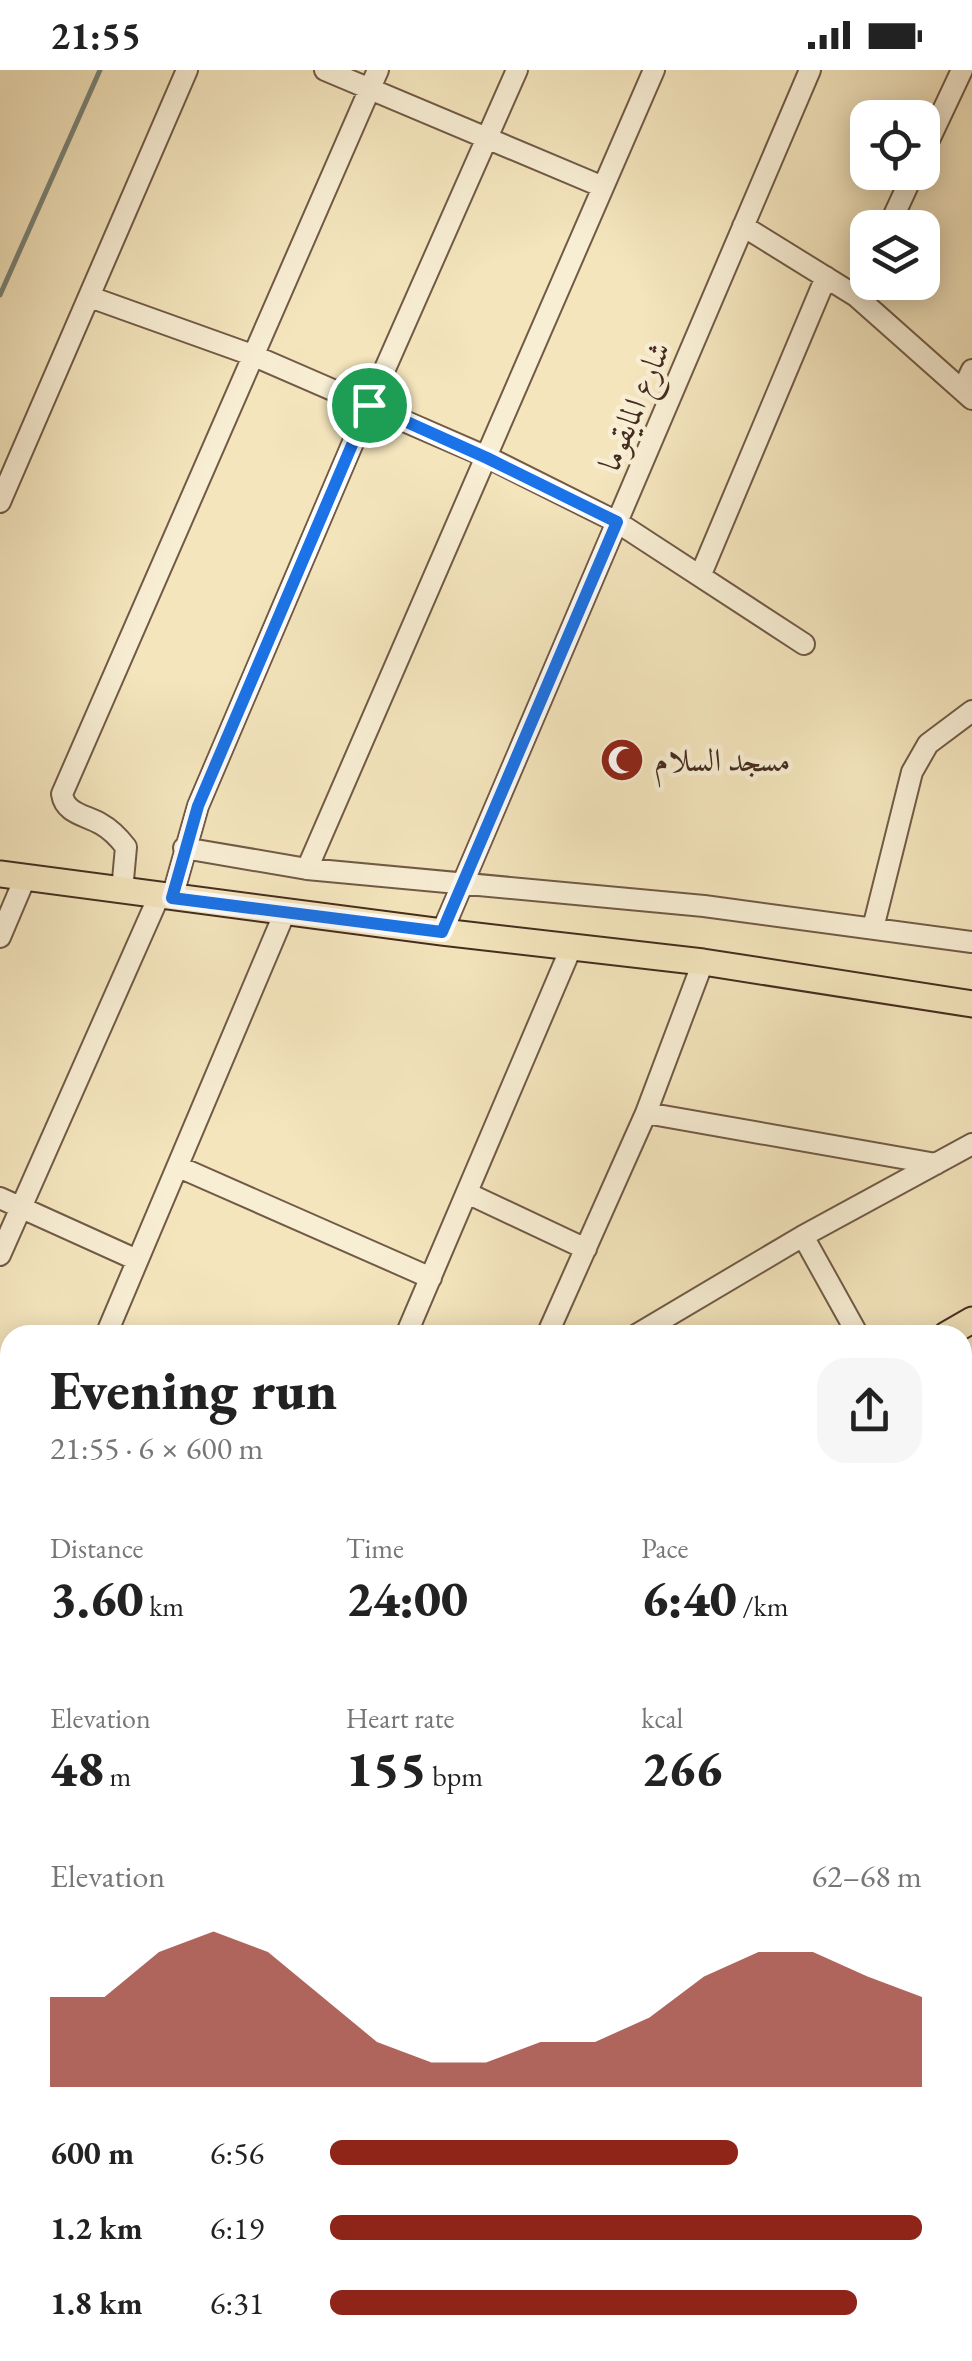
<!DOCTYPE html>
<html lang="en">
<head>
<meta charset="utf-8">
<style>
  body { margin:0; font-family:"EB Garamond",Amiri,serif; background:#f6f6f6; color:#222; height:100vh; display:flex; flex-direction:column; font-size:38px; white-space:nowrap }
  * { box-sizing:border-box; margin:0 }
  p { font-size:32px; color:#767676 }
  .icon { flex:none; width:55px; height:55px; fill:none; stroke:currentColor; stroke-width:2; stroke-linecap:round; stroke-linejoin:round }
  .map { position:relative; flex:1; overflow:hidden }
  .side { position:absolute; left:0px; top:1255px; width:972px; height:1038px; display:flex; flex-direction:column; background:#fff; border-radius:30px 30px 0 0; box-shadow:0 5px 25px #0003 }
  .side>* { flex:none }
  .buttons { position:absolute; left:850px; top:30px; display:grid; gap:20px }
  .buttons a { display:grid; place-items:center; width:90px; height:90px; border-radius:20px; background:#fff; box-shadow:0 5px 25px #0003; font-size:50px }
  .pin { position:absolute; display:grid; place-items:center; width:85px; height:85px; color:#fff; margin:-42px; border:5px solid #fff; border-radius:50%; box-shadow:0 2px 10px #0007 }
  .round { display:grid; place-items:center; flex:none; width:105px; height:105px; border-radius:30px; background:#f6f6f6 }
  .summary { display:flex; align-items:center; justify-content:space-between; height:170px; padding:0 50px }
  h1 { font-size:55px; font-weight:800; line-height:75px }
  .stats { display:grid; grid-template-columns:repeat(3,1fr); gap:15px; height:170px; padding:10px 50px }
  .stats div { display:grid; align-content:center }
  .stats b { font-size:50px; font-weight:800 }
  .stats small { font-size:28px; font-weight:400 }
  .stats p { font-size:28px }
  .chart { height:280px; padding:20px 50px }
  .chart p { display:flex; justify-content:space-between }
  .chart svg { width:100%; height:180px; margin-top:10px; fill:#8f2418; opacity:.7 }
  ul { padding:0 50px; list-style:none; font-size:32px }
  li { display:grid; grid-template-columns:160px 120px 1fr; align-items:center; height:75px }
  li i { height:25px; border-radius:12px; background:#8f2418 }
  .status { display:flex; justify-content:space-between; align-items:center; height:70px; padding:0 50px; background:#fff; direction:ltr }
  .status svg { height:28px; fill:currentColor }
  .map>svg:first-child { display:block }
</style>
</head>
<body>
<div class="status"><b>21:55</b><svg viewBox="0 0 49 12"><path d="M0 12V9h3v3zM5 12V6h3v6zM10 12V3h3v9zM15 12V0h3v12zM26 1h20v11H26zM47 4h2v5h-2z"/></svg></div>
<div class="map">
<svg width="972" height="2291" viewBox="0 0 972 2291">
  <rect width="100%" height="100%" fill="#f4e5bd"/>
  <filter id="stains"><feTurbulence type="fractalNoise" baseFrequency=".002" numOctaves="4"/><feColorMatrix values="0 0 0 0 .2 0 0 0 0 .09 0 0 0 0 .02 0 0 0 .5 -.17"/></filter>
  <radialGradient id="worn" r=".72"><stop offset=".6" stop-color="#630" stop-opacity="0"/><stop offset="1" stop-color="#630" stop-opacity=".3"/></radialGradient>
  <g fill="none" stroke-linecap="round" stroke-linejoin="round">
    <!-- stream -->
    <path stroke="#798479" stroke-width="5" d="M0,225L100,0"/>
    <!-- minor casing -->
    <g stroke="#715a46" stroke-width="24">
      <path id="minor" d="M325,0L603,117
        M922,85L962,0
        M743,156L856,226L972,329
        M888,158L914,102
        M856,226L868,202
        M90,227L252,285L487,387L617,452L804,574
        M963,319L972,300
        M0,432L187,0
        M701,504L826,207
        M184,778L307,799L704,836L972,872
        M307,799L654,0
        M122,821L126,777C119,768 112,760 101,754C86,745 65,744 62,724L378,0
        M172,828L198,736L369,335L517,0
        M873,858L912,702L928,674L972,641
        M442,862L810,0
        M0,867L25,808
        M646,1043L936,1094
        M179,1097L431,1208
        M467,1123L586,1179
        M0,1128L137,1190
        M803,1166L858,1265
        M0,1185L159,826
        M106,1265L285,842
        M406,1265L571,878
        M547,1265L646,1043L703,892
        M636,1265L803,1166L972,1074
        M0,1437L10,1442
        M0,1611L10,1601
        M962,1703L972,1705
        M0,1894L10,1892
        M962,1944L972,1898
        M0,2042L10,2038
        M0,2137L10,2139
        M0,2280L45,2291
        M962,2282L972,2284
        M161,2290L170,2291
        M187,2291L188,2282
        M663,2291L668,2282
        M892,2291L896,2282"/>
    </g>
    <!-- major casing -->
    <g stroke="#452c1e" stroke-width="29">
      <path id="major" d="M0,804L442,862L703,892L972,934
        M946,1265L972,1250
        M962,1456L972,1454
        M0,1792L10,1787"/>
    </g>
    <!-- minor -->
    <use href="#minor" stroke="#f8eed4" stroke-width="20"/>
    <!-- major -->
    <use href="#major" stroke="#f4e5bd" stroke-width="25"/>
  </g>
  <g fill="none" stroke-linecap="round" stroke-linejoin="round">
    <!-- route casing -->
    <g stroke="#fff" stroke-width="20">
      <path id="route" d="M369,335L487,388L617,452L442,862L172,828L198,736Z"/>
    </g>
    <!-- route -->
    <use href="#route" stroke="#1a73e8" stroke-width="12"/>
  </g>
  <!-- icons -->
  <defs>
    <g id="mosque-disc" transform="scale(2.25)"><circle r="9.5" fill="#8f2418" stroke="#f8eed4"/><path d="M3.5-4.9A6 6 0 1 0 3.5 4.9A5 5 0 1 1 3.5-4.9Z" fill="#fff"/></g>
  </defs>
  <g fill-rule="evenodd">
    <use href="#mosque-disc" x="622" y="690"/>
  </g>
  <g text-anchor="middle" stroke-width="9" stroke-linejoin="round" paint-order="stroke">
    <!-- street labels -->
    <g font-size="32" fill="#452c1e" stroke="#f8eed4">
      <text transform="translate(634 336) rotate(-67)" y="11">شارع المايقوما</text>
    </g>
    <!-- poi labels -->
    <g font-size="32" fill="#452c1e" stroke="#f8eed4" text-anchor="start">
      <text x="654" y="701">مسجد السلام</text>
    </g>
  </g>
  <rect width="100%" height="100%" filter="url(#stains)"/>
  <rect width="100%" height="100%" fill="url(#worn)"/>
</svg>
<div class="buttons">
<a><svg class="icon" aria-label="locate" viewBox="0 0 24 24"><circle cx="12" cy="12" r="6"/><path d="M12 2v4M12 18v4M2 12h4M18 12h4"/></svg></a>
<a><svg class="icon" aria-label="layers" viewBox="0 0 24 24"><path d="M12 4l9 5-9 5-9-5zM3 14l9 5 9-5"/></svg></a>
</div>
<div class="pin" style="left:369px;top:335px;background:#1e9e55"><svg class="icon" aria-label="arrive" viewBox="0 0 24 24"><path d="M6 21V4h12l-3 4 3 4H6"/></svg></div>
<section class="side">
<div class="summary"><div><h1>Evening run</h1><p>21:55 · 6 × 600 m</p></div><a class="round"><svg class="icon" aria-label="share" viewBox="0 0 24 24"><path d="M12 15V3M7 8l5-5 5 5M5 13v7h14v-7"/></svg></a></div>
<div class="stats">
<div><p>Distance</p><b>3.60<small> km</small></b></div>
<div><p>Time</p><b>24:00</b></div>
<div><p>Pace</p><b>6:40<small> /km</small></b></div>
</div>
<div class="stats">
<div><p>Elevation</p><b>48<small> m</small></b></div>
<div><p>Heart rate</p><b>155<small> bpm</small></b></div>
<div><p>kcal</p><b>266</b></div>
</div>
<div class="chart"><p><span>Elevation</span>62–68 m</p>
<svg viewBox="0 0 160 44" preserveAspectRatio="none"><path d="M0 44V22L10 22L20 11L30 6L40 11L50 22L60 33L70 38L80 38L90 33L100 33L110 27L120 17L130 11L140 11L150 17L160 22V44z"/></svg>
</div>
<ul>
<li><b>600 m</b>6:56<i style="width:69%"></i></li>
<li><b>1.2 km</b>6:19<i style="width:100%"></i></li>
<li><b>1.8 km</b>6:31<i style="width:89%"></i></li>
</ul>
</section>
</div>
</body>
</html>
